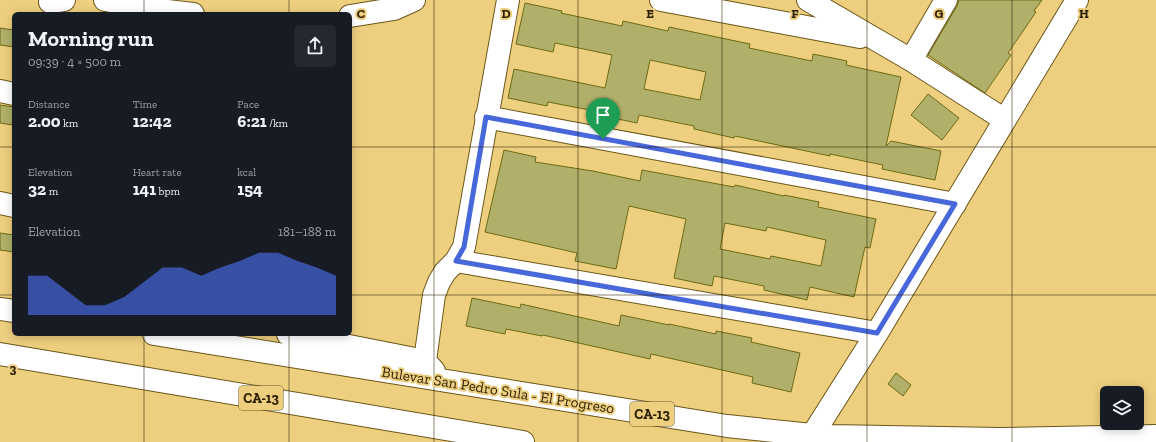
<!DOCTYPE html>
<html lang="en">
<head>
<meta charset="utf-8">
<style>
  body { margin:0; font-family:"Zilla Slab",serif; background:#242831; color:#f1f3f6; height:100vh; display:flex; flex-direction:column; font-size:15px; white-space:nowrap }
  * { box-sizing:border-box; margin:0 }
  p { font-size:13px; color:#9ea1a6 }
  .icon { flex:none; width:22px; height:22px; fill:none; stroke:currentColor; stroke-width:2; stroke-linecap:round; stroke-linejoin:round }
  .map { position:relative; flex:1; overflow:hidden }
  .side { position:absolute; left:12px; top:12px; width:340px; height:324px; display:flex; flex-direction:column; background:#171b24; border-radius:6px; box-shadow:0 2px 10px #0003 }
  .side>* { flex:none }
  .controls { position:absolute; left:1100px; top:386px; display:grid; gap:8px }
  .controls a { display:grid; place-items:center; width:44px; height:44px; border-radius:6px; background:#171b24; box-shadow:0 2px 10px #0003; font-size:20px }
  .pin { position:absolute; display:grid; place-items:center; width:34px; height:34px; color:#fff; margin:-41px -17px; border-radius:50% 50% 50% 0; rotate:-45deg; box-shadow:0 0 4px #0007 }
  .pin .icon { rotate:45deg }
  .round { display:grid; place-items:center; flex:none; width:42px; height:42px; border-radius:6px; background:#242831 }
  .head { display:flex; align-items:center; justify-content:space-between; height:68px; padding:0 16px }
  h1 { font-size:22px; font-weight:700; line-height:30px }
  .stats { display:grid; grid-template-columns:repeat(3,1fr); gap:6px; height:68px; padding:4px 16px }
  .stats div { display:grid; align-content:center }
  .stats b { font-size:17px; font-weight:700 }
  .stats small { font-size:11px; font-weight:400 }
  .stats p { font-size:11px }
  .chart { height:112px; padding:8px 16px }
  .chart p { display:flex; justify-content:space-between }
  .chart svg { width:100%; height:72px; margin-top:4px; fill:#4767da; opacity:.7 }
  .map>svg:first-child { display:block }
</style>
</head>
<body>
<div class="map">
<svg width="1156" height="442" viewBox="0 0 1156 442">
  <rect width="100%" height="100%" fill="#eecf80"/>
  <!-- building -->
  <path fill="#b0b06a" stroke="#6d6b13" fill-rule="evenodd" d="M959,0H1042L1034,11L1036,12L1008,53L1011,55L985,93L928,55L957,6Z
    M525,3L562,11L561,13L622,26L623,21L668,31L669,27L750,44L749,48L812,61L813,54L847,61L846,65L901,77L886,146L891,141L941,151L935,180L882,169L883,165L830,154V156L735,136L734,138L694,129V126L639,115L637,123L599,115L600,112L548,102L547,106L508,98L514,69L605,88L612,55L555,43L553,52L516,44ZM650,60L706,72L700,100L644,89Z
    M0,28L14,30V47L0,45Z
    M928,94L959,118L942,140L911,115Z
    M0,105L14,107L12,125L0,123Z
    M504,150L536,157L535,162L593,171L640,181L642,170L734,187L735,185L784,196V195L819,202L818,207L876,219L870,248L865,247L854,297L810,287L807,300L764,290V286L714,276L712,286L674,278L686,219L629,206L616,269L575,261L577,253L485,232ZM725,223L766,231L767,227L826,240L821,266L771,256L770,259L720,249Z
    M0,233L14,235V252L0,250Z
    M472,298L520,308L521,304L619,326L621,315L669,325V324L716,334V331L752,338L751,342L800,353L791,392L752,383L753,377L651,354L650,359L543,335L542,336L506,329L505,334L466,326Z
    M896,373L911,385L903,396L888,384Z"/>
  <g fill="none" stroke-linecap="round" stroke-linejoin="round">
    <!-- minor casing -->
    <g stroke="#6c5618" stroke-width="24">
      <path id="minor" d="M105,0L167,11L193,14
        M661,0L860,37
        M808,0L911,60L1005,120
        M50,2L64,0
        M350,16L394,9L414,0
        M911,60L946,0
        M0,91L14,94
        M486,117L955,204
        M0,203L14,206
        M456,261L877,333
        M288,334L425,361L434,371
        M425,361L434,295L439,282L445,272L456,261L464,247L508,0
        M808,442L877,333L1077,0"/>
    </g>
    <!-- major casing -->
    <g stroke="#6c5618" stroke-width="24">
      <path id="major" d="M0,309L14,311
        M154,334L727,426L812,435L831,436L999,439L1156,436
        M0,354L523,442"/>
    </g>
    <!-- minor -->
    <use href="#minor" stroke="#fff" stroke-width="22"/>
    <!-- major -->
    <use href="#major" stroke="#fff" stroke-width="22"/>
  </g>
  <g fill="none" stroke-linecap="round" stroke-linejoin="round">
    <!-- route casing -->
    <g stroke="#fff" stroke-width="8">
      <path id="route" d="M486,117L955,204L877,333L456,261L464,247Z"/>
    </g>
    <!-- route -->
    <use href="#route" stroke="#4767da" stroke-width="5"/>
  </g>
  <!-- grid -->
  <path fill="none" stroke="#2b1f00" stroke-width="1" stroke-opacity="0.55" d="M144,0V14M289,0V14M434,0V442M578,0V442M722,0V442M867,0V442M1012,0V442M0,147H14M350,147H1156M0,295H14M350,295H1156M144,334V442M289,334V442"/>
  <g text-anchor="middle" stroke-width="4" stroke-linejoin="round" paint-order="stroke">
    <!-- shield labels -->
    <g fill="#eecf80" stroke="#665426" stroke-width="1">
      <rect x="239" y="386" width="44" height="24" rx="3"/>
      <rect x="630" y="402" width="44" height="24" rx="3"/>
    </g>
    <g font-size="14" font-weight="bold" fill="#2b1f00">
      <text x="261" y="403">CA-13</text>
      <text x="652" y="419">CA-13</text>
    </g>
    <!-- street labels -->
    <g font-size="15" fill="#2b1f00" stroke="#eecf80">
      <text transform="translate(498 390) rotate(9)" y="5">Bulevar San Pedro Sula - El Progreso</text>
    </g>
  </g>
  <g font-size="13" text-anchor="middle" font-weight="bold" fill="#2b1f00" stroke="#eecf80" stroke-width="4" stroke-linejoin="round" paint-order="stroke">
    <text x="361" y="18">C</text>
    <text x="506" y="18">D</text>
    <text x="650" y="18">E</text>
    <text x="795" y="18">F</text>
    <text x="939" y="18">G</text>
    <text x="1084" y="18">H</text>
    <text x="13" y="373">3</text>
  </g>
</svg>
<div class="controls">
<a><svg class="icon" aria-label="layers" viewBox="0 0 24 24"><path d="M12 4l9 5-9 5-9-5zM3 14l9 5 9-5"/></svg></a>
</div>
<div class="pin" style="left:603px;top:139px;background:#1e9e55"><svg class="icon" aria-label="arrive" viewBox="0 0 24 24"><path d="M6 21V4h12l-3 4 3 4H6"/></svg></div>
<section class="side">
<div class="head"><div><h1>Morning run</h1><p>09:39 · 4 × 500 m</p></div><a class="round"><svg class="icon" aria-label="share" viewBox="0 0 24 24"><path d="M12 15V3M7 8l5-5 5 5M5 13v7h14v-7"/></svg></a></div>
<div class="stats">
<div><p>Distance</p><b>2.00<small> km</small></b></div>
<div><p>Time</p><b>12:42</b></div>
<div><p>Pace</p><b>6:21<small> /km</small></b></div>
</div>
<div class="stats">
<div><p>Elevation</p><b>32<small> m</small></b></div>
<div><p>Heart rate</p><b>141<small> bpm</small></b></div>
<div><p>kcal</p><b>154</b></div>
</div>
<div class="chart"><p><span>Elevation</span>181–188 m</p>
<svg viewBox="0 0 160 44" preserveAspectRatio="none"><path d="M0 44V20L10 20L20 29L30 38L40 38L50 33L60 24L70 15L80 15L90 20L100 15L110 11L120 6L130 6L140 11L150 15L160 20V44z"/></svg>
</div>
</section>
</div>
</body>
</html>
